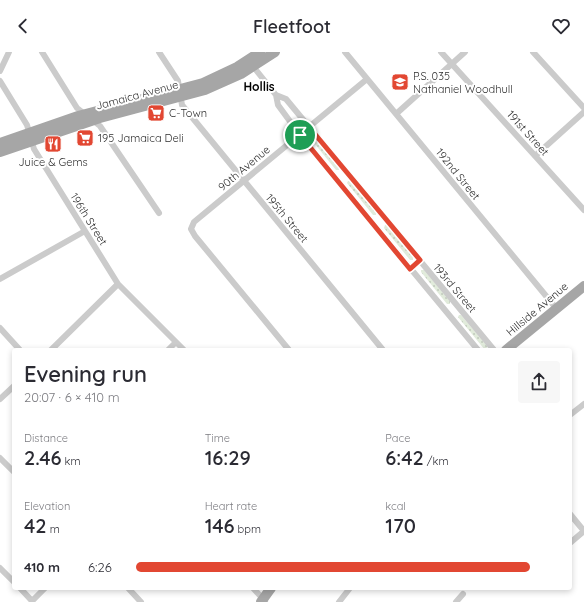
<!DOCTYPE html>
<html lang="en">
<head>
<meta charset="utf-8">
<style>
  body { margin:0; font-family:Quicksand,sans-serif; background:#f7f7f7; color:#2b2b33; height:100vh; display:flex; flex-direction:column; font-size:15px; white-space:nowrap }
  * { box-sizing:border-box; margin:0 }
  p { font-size:13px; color:#7c7c81 }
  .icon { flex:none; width:22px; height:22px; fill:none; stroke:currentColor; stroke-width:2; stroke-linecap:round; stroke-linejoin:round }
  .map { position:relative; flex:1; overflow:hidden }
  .details { position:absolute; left:12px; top:296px; width:560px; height:242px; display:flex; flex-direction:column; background:#fff; border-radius:4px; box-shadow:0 2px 6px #0003 }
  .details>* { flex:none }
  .pin { position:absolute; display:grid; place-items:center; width:34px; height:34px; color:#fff; margin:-17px; border:2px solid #fff; border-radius:50%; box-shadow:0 1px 4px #0007 }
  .round { display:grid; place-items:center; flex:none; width:42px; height:42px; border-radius:4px; background:#f7f7f7 }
  .summary { display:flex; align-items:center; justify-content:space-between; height:68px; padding:0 12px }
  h1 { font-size:22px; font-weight:600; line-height:30px }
  .figures { display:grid; grid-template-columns:repeat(3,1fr); gap:6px; height:68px; padding:4px 12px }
  .figures div { display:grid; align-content:center }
  .figures b { font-size:20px; font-weight:600 }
  .figures small { font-size:11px; font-weight:400 }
  .figures p { font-size:11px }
  ul { padding:0 12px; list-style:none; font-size:13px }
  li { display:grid; grid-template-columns:64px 48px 1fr; align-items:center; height:30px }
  li i { height:10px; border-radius:5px; background:#e24732 }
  header { display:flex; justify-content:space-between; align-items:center; height:52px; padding:0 12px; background:#fff; font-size:18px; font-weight:600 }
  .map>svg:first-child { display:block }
</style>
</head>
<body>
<header><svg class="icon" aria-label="back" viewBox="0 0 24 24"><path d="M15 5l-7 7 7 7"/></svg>Fleetfoot<svg class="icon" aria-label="heart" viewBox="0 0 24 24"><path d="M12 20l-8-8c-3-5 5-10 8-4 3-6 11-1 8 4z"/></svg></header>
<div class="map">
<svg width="584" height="550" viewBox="0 0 584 550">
  <defs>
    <pattern id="grass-dots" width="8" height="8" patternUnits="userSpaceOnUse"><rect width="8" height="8" fill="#e1ebdb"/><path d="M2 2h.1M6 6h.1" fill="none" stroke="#c1cabc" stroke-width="1.8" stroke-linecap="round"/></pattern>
  </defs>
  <rect width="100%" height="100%" fill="#fff"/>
  <!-- grass -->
  <path fill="url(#grass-dots)" d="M312,83L339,115V118H336L310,86Z
    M348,129H350L376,160V163H373L347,131Z
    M385,173H387L413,205V208H410L384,176Z
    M421,218H424L450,249V252H447L421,220Z
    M459,263H461L488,295L486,296L487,298H485L458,265Z"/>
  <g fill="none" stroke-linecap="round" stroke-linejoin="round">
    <!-- minor -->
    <path stroke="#cbcbcb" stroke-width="6" d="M42,0L77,56L100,74L159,161
      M159,0L178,29L182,53L383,298
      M345,0L556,256
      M441,0L584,158
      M533,0L584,56
      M252,13L276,43L286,47L494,298
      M0,19L9,0
      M0,29L27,73L34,97L118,232L184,298
      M276,43L278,53L300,83L478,298
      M396,62L465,0
      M535,104L584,60
      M0,227L85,179
      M0,276L20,298
      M51,298L118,232
      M168,298L176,290
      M289,298L195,184L191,177L194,170L367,27
      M0,347L14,334
      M570,363L584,352
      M0,406L14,420
      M570,462L584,479L570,491
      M0,516L14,530
      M20,536L33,550
      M128,536L141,550
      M253,536L265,549
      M31,550L45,536
      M339,550L350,536
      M456,550L463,542"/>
    <!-- primary -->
    <path stroke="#a6a6a6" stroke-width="10" d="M0,91L78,64L203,31L237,15L260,0
      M0,100L100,66L205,38L241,22L275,0
      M506,298L584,234
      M261,550L271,536"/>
  </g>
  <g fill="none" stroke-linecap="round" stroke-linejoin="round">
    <!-- route casing -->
    <g stroke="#fff" stroke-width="8">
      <path id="route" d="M309,75L420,208L410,217L300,83Z"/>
    </g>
    <!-- route -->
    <use href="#route" stroke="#e24732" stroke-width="5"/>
  </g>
  <!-- icons -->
  <defs>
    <g id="school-square" transform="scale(0.9)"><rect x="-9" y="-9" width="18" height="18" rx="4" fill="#e24732" stroke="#fff"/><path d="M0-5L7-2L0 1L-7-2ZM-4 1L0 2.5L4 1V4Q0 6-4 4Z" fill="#fff"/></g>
    <g id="supermarket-square" transform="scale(0.9)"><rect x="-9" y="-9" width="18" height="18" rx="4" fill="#e24732" stroke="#fff"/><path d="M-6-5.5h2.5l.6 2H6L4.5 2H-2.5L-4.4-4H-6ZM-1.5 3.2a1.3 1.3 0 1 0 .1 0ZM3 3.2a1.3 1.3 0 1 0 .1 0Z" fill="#fff"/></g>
    <g id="restaurant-square" transform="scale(0.9)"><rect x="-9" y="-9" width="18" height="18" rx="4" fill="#e24732" stroke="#fff"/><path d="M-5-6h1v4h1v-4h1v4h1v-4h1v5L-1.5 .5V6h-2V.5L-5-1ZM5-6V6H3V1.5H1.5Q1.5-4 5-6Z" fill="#fff"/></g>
  </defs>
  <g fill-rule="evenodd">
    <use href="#school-square" x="400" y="30"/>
    <use href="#supermarket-square" x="156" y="61"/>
    <use href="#supermarket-square" x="85" y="86"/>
    <use href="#restaurant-square" x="53" y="92"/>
  </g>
  <g text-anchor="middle" stroke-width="4" stroke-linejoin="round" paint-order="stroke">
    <!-- poi labels -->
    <g font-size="11" fill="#2e2e2e" stroke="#fff" text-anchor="start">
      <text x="413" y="28">P.S. 035<tspan x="413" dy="13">Nathaniel Woodhull</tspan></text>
      <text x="169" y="65">C-Town</text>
      <text x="98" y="90">195 Jamaica Deli</text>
      <text x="53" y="114" text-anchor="middle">Juice &amp; Gems</text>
    </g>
    <!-- street labels -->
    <g font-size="11" fill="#2e2e2e" stroke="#fff">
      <text transform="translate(137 43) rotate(-15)" y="4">Jamaica Avenue</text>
      <text transform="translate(528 81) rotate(48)" y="4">191st Street</text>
      <text transform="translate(244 116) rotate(-40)" y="4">90th Avenue</text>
      <text transform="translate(458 122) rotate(51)" y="4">192nd Street</text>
      <text transform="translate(287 166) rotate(50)" y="4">195th Street</text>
      <text transform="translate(89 167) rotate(58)" y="4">196th Street</text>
      <text transform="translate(455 236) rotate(50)" y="4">193rd Street</text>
      <text transform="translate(537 257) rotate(-40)" y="4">Hillside Avenue</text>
    </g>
    <!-- neighbourhood labels -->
    <g font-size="12" font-weight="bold" fill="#000" stroke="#fff">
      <text x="259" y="39">Hollis</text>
    </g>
  </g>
</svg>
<div class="pin" style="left:300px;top:83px;background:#1e9e55"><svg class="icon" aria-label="arrive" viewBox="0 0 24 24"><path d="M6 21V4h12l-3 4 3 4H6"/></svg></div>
<section class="details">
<div class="summary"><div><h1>Evening run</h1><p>20:07 · 6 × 410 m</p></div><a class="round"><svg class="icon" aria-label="share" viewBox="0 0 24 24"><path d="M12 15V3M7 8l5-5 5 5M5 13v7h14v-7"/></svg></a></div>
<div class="figures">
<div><p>Distance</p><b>2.46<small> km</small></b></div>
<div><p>Time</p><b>16:29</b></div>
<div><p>Pace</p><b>6:42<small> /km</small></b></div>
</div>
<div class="figures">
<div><p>Elevation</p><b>42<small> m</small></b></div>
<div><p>Heart rate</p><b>146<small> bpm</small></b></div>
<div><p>kcal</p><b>170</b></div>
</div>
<ul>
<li><b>410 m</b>6:26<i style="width:93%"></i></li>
</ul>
</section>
</div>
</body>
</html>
